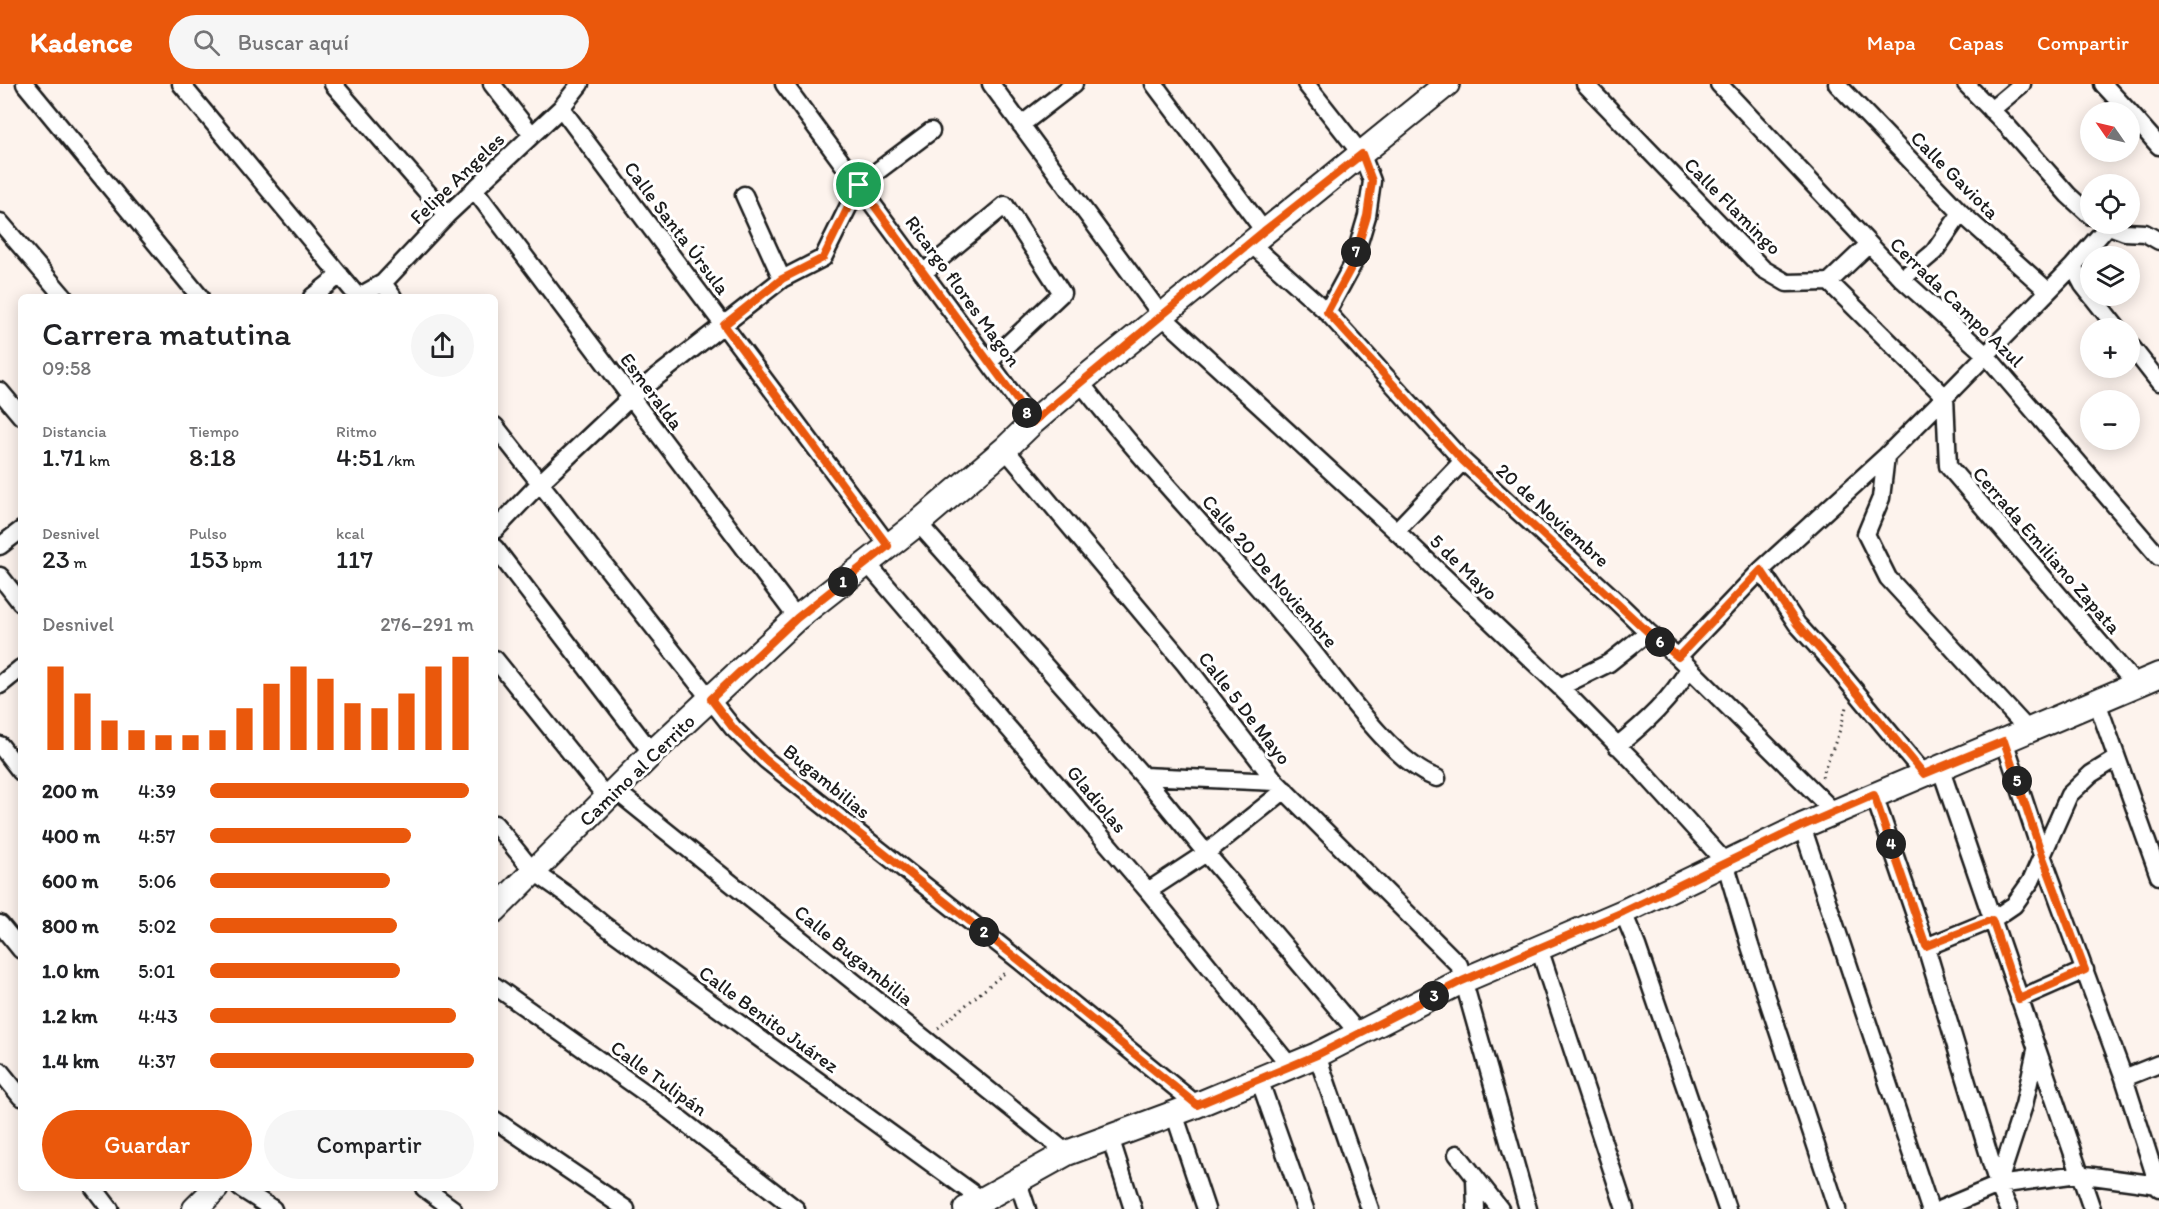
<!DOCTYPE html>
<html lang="es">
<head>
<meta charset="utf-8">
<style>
  body { margin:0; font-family:Itim,sans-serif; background:#f6f6f6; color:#202124; height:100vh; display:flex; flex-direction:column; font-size:22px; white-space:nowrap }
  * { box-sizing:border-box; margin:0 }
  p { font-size:20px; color:#757577 }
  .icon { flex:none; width:33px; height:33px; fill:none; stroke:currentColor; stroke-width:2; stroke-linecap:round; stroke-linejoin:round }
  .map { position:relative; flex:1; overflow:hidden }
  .drawer { position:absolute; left:18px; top:210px; width:480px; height:897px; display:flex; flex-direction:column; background:#fff; border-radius:9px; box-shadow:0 3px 15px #0003 }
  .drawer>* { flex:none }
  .needle { width:39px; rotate:304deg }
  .fabs { position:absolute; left:2080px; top:18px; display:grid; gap:12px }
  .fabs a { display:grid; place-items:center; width:60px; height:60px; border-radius:50%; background:#fff; box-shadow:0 3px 15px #0003; font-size:30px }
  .pin { position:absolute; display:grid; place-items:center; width:51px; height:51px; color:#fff; margin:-26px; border:3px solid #fff; border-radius:50%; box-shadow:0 2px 6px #0007 }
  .km { position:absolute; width:30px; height:30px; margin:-15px; border-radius:50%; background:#222; color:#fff; font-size:16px; line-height:30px; text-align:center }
  .round { display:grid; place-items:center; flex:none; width:63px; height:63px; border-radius:32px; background:#f6f6f6 }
  .headline { display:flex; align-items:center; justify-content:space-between; height:102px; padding:0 24px }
  h1 { font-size:33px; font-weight:600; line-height:45px }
  .metrics { display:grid; grid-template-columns:repeat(3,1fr); gap:9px; height:102px; padding:6px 24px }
  .metrics div { display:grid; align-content:center }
  .metrics b { font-size:26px; font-weight:600 }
  .metrics small { font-size:16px; font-weight:400 }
  .metrics p { font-size:16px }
  .chart { height:168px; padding:12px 24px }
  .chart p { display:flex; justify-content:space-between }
  .chart svg { width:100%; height:108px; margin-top:6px; stroke:#ea580c; stroke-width:6 }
  .primary-button { display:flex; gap:12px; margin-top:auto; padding:12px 24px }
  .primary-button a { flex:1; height:69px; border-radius:36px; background:#ea580c; color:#fff; font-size:24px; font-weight:600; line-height:69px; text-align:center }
  .primary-button a+a { background:#f6f6f6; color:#202124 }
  ul { padding:0 24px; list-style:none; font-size:20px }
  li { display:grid; grid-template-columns:96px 72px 1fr; align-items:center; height:45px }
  li i { height:15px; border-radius:8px; background:#ea580c }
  header { display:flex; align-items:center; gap:36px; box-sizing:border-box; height:84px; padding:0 30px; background:#ea580c; color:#fff }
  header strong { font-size:28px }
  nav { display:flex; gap:33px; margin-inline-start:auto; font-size:21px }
  .search { width:420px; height:54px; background:#f6f6f6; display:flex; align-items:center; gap:15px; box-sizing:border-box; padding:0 21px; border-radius:33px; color:#757577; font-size:22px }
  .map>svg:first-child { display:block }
</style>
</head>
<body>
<header>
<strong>Kadence</strong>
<div class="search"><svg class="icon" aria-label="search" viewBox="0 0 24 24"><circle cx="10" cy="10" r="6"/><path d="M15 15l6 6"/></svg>Buscar aquí</div>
<nav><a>Mapa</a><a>Capas</a><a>Compartir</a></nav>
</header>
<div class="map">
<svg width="2159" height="1125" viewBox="0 0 2159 1125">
  <rect width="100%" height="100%" fill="#fdf3ed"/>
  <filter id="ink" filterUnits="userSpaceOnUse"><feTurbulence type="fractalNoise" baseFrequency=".0167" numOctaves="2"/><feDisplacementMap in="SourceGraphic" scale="12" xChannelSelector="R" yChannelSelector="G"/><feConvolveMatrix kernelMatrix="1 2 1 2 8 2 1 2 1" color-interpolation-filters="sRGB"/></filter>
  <g filter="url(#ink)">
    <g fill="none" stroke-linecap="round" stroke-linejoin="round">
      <!-- street casing -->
      <g stroke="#1c1c1c" stroke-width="21">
        <path id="street" d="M25,0L200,213
          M181,0L358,213L383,199L447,131L561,24L580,0
          M333,0L447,131
          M492,0L532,51
          M784,0L1033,338
          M991,0L1162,232L1396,447L1560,603L1634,678L1725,778L1750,862L1837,1125
          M1154,0L1264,147
          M1306,0L1362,71L1372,97L1367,132L1352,182L1327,228
          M1585,0L1763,185L1787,199L1829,198L1945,313L1948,382L2136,601
          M1719,0L1902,195L1986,271L2159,473
          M1837,0L1961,129L2048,207
          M1966,0L2008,43L2068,111L2091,132
          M2103,0L2129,28
          M561,24L889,462
          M1991,26L2022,0
          M2130,29L2159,62
          M1021,41L1074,0
          M474,105L797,534
          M744,111L782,195
          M0,138L64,213
          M2104,140L2125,148L2145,149L2159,157
          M1250,159L1327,228L1463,377L1614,515L1648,548L1678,573L1834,728
          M2073,182L2083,201L2117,244
          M923,189L1005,121L1062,209L989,278
          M1902,195L1934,168L1961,129
          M1829,198L1868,161
          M383,199L393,213
          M312,213L340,191
          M2130,261L2159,298
          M1080,298C1149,386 1227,466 1300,552C1331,588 1393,681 1437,694
          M0,307L21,332
          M495,342L733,644L766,676L1020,877L1197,1021
          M1005,365L1185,580L1276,698L1459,881L1528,1125
          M1886,372L1881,414L1866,450L1888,494L2028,646
          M918,439L1143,692L1206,769L1359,950
          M495,446L540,399L631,313L782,195L823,174L859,101L931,47
          M1396,447L1463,377
          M0,462L21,446
          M495,464L652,669
          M867,479L1148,807L1290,982
          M1761,486L1797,540L1833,580L1924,690
          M0,492L21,519
          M1678,573L1761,486L1886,372L1945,313L2073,182L2108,142
          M495,575L607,714
          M0,601L21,584
          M1560,603L1609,579L1648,548
          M2097,618L2159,792
          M2004,656L2042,771L2124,994L2159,1104
          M0,661L21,688
          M1617,662C1644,640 1672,615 1689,584
          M1940,683L2092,1125
          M1143,692L1276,698
          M615,706L1067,1069
          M1874,711L1926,863L1998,1101L2009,1125
          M495,740L533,787L566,810L605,842L982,1116
          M1802,742L1930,1125
          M1148,807L1206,769L1285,706
          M1623,828L1637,862L1727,1125
          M0,840L21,866
          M1926,863L1992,836L2014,821L2031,797L2069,711L2091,690L2117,674
          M1539,864L1625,1125
          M495,902L661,1020L796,1125
          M2019,915L2085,886
          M1317,971L1370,1125
          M0,987L21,1013
          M2124,994L2159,980
          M1259,995L1305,1125
          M1174,1029L1206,1125
          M495,1036L626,1125
          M1110,1053L1133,1125
          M1457,1070L1500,1125
          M1017,1095L1027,1125
          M1475,1095L1476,1125
          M1998,1101L2024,1021L2036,966
          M94,1104L110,1125
          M240,1104L273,1125
          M424,1104L453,1125
          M1941,1125L1998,1101L2078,1090L2158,1101"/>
      </g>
      <!-- secondary casing -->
      <g stroke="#1c1c1c" stroke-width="28">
        <path id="secondary" d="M495,826L652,669L797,534L918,439L1005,365L1033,338L1080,298L1447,0
          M195,1125L216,1104
          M966,1125L1067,1069L1197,1021L1317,971L1462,897L1623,828L1802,742L2159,591"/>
      </g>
      <!-- path -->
      <path stroke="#1c1c1c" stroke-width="3" stroke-dasharray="1.5 4.5" stroke-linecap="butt" d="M1822,693L1841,643L1846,623
        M938,944L1007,887"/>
      <!-- street -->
      <use href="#street" stroke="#fff" stroke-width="16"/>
      <!-- secondary -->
      <use href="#secondary" stroke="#fff" stroke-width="24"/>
    </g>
  </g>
  <g fill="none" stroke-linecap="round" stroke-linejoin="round" filter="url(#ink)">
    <!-- route casing -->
    <g stroke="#fff" stroke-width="12">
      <path id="route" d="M1362,70L1372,97L1367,132L1352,182L1327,228L1463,377L1648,548L1678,573L1761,486L1797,540L1833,580L1924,690L2004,657L2042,771L2085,886L2019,915L1992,836L1926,862L1874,711L1802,742L1623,828L1462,897L1317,971L1197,1021L1020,877L766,676L733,644L711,615L797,534L888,462L724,241L782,195L823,174L859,101L1033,338L1264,147Z"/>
    </g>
    <!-- route -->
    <use href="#route" stroke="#ea580c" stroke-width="8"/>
  </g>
  <g text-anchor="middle" stroke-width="6" stroke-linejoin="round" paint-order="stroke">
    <!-- street labels -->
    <g font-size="20" fill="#1c1c1c" stroke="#fff">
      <text transform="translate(1955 91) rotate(45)" y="7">Calle Gaviota</text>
      <text transform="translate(457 94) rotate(-44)" y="7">Felipe Angeles</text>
      <text transform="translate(1733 122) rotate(45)" y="7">Calle Flamingo</text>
      <text transform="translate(677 144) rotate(53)" y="7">Calle Santa Úrsula</text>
      <text transform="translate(963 207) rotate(54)" y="7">Ricargo flores Magon</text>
      <text transform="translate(1957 218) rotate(44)" y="7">Cerrada Campo Azul</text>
      <text transform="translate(652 307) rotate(53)" y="7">Esmeralda</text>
      <text transform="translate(1553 431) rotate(42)" y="7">20 de Noviembre</text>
      <text transform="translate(2047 466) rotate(49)" y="7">Cerrada Emiliano Zapata</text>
      <text transform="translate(1464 483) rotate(44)" y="7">5 de Mayo</text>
      <text transform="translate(1270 487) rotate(49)" y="7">Calle 20 De Noviembre</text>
      <text transform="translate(1245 624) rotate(52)" y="7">Calle 5 De Mayo</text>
      <text transform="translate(637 686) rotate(-44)" y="7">Camino al Cerrito</text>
      <text transform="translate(827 697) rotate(39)" y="7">Bugambilias</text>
      <text transform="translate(1097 715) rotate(50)" y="7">Gladiolas</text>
      <text transform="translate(854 871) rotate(39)" y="7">Calle Bugambilia</text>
      <text transform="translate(769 935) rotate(36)" y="7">Calle Benito Juárez</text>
      <text transform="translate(659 994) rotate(36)" y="7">Calle Tulipán</text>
    </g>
  </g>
</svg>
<div class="fabs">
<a><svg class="needle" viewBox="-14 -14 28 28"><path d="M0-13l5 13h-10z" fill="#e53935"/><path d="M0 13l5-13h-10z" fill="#757577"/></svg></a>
<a><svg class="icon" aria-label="locate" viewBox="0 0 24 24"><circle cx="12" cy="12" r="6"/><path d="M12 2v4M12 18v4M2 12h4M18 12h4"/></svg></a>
<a><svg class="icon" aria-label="layers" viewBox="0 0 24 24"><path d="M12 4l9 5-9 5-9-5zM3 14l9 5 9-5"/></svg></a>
<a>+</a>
<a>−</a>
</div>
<div class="pin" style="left:859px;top:101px;background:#1e9e55"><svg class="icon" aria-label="arrive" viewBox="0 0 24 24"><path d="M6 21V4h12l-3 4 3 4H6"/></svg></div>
<b class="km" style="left:843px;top:498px">1</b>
<b class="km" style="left:984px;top:848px">2</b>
<b class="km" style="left:1434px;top:912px">3</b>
<b class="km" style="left:1891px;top:760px">4</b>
<b class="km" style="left:2017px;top:697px">5</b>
<b class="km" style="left:1660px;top:558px">6</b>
<b class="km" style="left:1356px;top:168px">7</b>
<b class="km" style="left:1027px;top:329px">8</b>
<section class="drawer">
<div class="headline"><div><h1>Carrera matutina</h1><p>09:58</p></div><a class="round"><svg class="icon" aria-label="share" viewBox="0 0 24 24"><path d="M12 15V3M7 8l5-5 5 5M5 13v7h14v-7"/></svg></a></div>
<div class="metrics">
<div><p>Distancia</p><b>1.71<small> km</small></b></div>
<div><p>Tiempo</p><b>8:18</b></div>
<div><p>Ritmo</p><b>4:51<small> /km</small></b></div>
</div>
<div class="metrics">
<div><p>Desnivel</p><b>23<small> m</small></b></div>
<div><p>Pulso</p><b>153<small> bpm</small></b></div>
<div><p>kcal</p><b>117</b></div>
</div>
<div class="chart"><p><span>Desnivel</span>276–291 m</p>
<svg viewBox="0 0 160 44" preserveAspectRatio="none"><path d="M5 44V10M15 44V21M25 44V32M35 44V36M45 44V38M55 44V38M65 44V36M75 44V27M85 44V17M95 44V10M105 44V15M115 44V25M125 44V27M135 44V21M145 44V10M155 44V6"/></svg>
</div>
<ul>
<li><b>200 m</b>4:39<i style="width:98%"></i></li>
<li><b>400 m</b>4:57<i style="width:76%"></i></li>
<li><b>600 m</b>5:06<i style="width:68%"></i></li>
<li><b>800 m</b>5:02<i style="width:71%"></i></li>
<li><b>1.0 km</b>5:01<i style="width:72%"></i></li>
<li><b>1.2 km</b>4:43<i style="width:93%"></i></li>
<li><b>1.4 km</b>4:37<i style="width:100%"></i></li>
</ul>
<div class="primary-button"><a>Guardar</a><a>Compartir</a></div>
</section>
</div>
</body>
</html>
